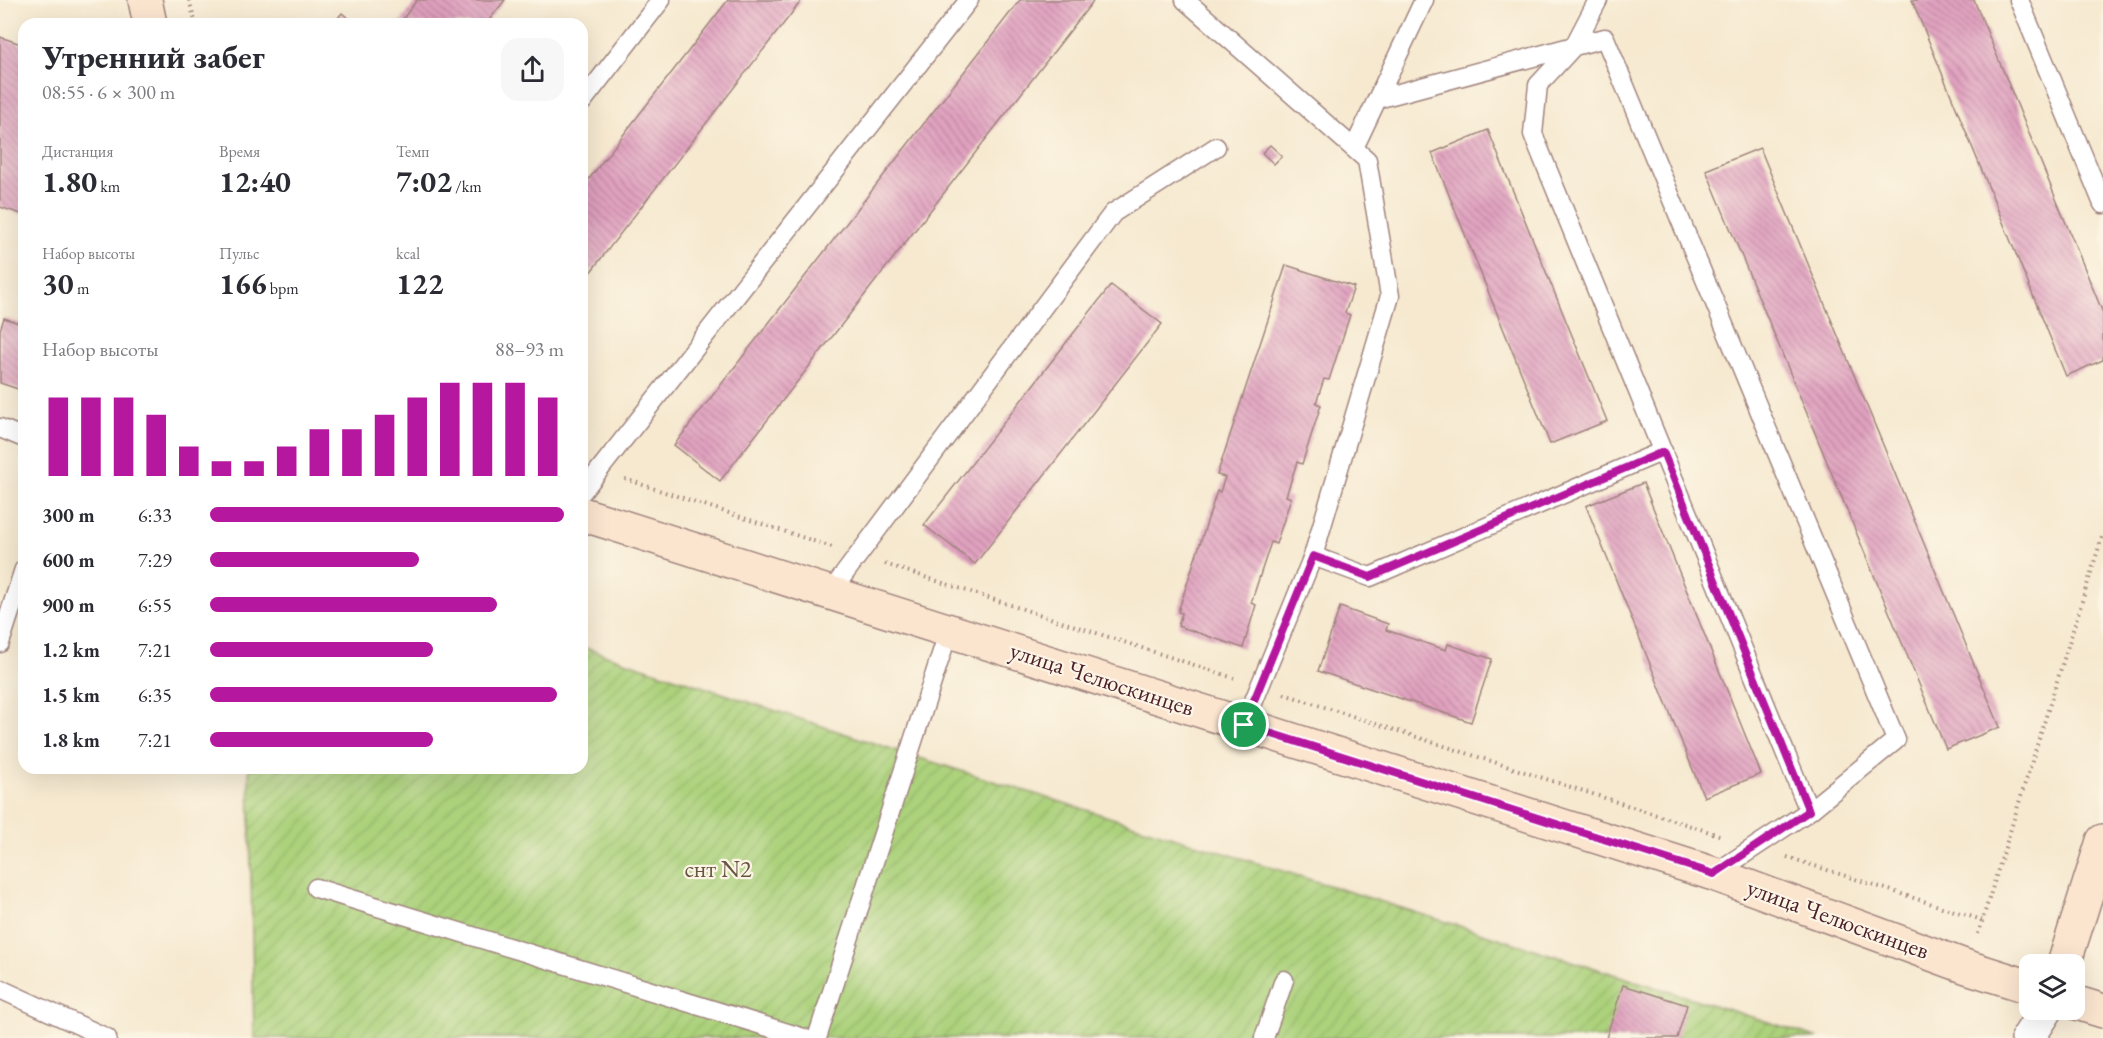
<!DOCTYPE html>
<html lang="ru">
<head>
<meta charset="utf-8">
<style>
  body { margin:0; font-family:"EB Garamond",serif; background:#f7f7f7; color:#2b2b33; height:100vh; display:flex; flex-direction:column; font-size:22px; white-space:nowrap }
  * { box-sizing:border-box; margin:0 }
  p { font-size:20px; color:#7c7c81 }
  .icon { flex:none; width:33px; height:33px; fill:none; stroke:currentColor; stroke-width:2; stroke-linecap:round; stroke-linejoin:round }
  .map { position:relative; flex:1; overflow:hidden }
  .panel { position:absolute; left:18px; top:18px; width:570px; height:756px; display:flex; flex-direction:column; background:#fff; border-radius:18px; box-shadow:0 6px 24px #0002 }
  .panel>* { flex:none }
  .controls { position:absolute; left:2019px; top:954px; display:grid; gap:12px }
  .controls a { display:grid; place-items:center; width:66px; height:66px; border-radius:12px; background:#fff; box-shadow:0 6px 24px #0002; font-size:30px }
  .pin { position:absolute; display:grid; place-items:center; width:51px; height:51px; color:#fff; margin:-26px; border:3px solid #fff; border-radius:50%; box-shadow:0 2px 6px #0007 }
  .round { display:grid; place-items:center; flex:none; width:63px; height:63px; border-radius:18px; background:#f7f7f7 }
  .headline { display:flex; align-items:center; justify-content:space-between; height:102px; padding:0 24px }
  h1 { font-size:33px; font-weight:700; line-height:45px }
  .stats { display:grid; grid-template-columns:repeat(3,1fr); gap:9px; height:102px; padding:6px 24px }
  .stats div { display:grid; align-content:center }
  .stats b { font-size:30px; font-weight:700 }
  .stats small { font-size:16px; font-weight:400 }
  .stats p { font-size:16px }
  .chart { height:168px; padding:12px 24px }
  .chart p { display:flex; justify-content:space-between }
  .chart svg { width:100%; height:108px; margin-top:6px; stroke:#b5179e; stroke-width:6 }
  ul { padding:0 24px; list-style:none; font-size:20px }
  li { display:grid; grid-template-columns:96px 72px 1fr; align-items:center; height:45px }
  li i { height:15px; border-radius:8px; background:#b5179e }
  .map>svg:first-child { display:block }
</style>
</head>
<body>
<div class="map">
<svg width="2103" height="1038" viewBox="0 0 2103 1038">
  <defs>
    <pattern id="garden-furrows" width="10" height="10" patternUnits="userSpaceOnUse" patternTransform="scale(1.5)"><rect width="10" height="10" fill="#acd27c"/><path d="M-1 1l2-2M0 10L10 0M9 11l2-2" fill="none" stroke="#96b46b"/></pattern>
    <pattern id="building-back-hatch" width="6" height="6" patternUnits="userSpaceOnUse" patternTransform="scale(1.5)"><rect width="6" height="6" fill="#e1a2c0"/><path d="M-1 5l2 2M0 0l6 6M5-1l2 2" fill="none" stroke="#b8839c"/></pattern>
  </defs>
  <rect width="100%" height="100%" fill="#fcf5e5"/>
  <filter id="ink" filterUnits="userSpaceOnUse"><feTurbulence type="fractalNoise" baseFrequency=".0167" numOctaves="2"/><feDisplacementMap in="SourceGraphic" scale="12" xChannelSelector="R" yChannelSelector="G"/><feConvolveMatrix kernelMatrix="1 2 1 2 8 2 1 2 1" color-interpolation-filters="sRGB"/></filter>
  <filter id="wash" filterUnits="userSpaceOnUse"><feTurbulence type="fractalNoise" baseFrequency=".008" numOctaves="4" result="noise"/><feDisplacementMap in="SourceGraphic" scale="24" xChannelSelector="R" yChannelSelector="G"/><feGaussianBlur stdDeviation="1.35" result="paint"/><feColorMatrix in="noise" values="0 0 0 0 0 0 0 0 0 0 0 0 0 0 0 0 0 1.4 0 .05"/><feComposite in="paint" operator="in"/></filter>
  <g filter="url(#wash)">
    <rect width="100%" height="100%" fill="#f6e9d0"/>
    <!-- garden -->
    <path fill="url(#garden-furrows)" stroke="#7b7854" stroke-width="1.5" d="M582,647L910,755L1819,1038H254L249,768H582Z"/>
    <g id="blocks">
      <!-- building -->
      <path fill="url(#building-back-hatch)" d="M417,0H505L486,24H399Z
        M728,0H802L582,283V188Z
        M1020,0H1094L720,481L674,445Z
        M1912,0H1974L2103,313V360L2066,376Z
        M342,13L355,24H333Z
        M0,37L24,45V215L0,207Z
        M1488,130L1607,421L1550,444L1432,153Z
        M1270,145L1282,156L1274,164L1262,153Z
        M1760,148L2000,727L1946,749L1706,170Z
        M1286,265L1354,287L1345,313L1350,315L1329,380L1324,379L1316,403L1321,405L1302,464L1297,462L1286,496L1291,498L1276,544L1271,542L1251,603L1256,605L1243,648L1178,626L1182,613L1178,612L1217,491L1220,492L1225,477L1217,475Z
        M1111,285L1162,324L975,564L924,525Z
        M4,318L24,325V381L21,390L0,383V330Z
        M1643,483L1761,774L1704,797L1586,506Z
        M1340,607L1388,624L1386,630L1446,650L1448,644L1492,659L1471,722L1318,671Z
        M1623,985L1687,1005L1677,1038H1606Z"/>
    </g>
  </g>
  <g filter="url(#ink)">
    <use href="#blocks" fill-opacity="0" stroke="#a0847e" stroke-width="1.5"/>
    <g fill="none" stroke-linecap="round" stroke-linejoin="round">
      <!-- lane casing -->
      <g stroke="#a0847e" stroke-width="21">
        <path id="lane" d="M1185,0L1367,160L1390,296L1313,556L1244,725
          M1598,0L1574,46L1605,38L1896,740L1809,811L1714,874
          M2019,0L2103,204
          M1377,99L1574,46L1538,85L1533,134L1809,811
          M582,102L661,0
          M1354,148L1424,0
          M0,428L24,438
          M582,492L969,0
          M1313,556L1370,577L1663,451
          M830,593L1113,213L1216,147
          M0,643L24,569
          M316,888L804,1038
          M0,989L107,1038
          M817,1038L949,630
          M1264,1038L1284,980"/>
      </g>
      <!-- street casing -->
      <g stroke="#a0847e" stroke-width="36">
        <path id="street" d="M2028,1038L2046,1010"/>
      </g>
      <!-- secondary casing -->
      <g stroke="#a0847e" stroke-width="36">
        <path id="secondary" d="M145,0L150,24
          M582,514L1714,874L1967,967L2030,987
          M2064,964L2103,841
          M2074,1002L2103,1011"/>
      </g>
      <!-- path -->
      <path stroke="#a0847e" stroke-width="4" stroke-dasharray="1.5 4.5" stroke-linecap="butt" d="M189,0L196,24
        M625,479L832,547
        M885,564L1234,678
        M1284,694L1722,836
        M1787,857L1982,920
        M1978,934L2103,534"/>
      <!-- lane -->
      <use href="#lane" stroke="#fff" stroke-width="18"/>
      <!-- street -->
      <use href="#street" stroke="#fff" stroke-width="33"/>
      <!-- secondary -->
      <use href="#secondary" stroke="#fbe5cf" stroke-width="33"/>
    </g>
  </g>
  <g fill="none" stroke-linecap="round" stroke-linejoin="round" filter="url(#ink)">
    <!-- route casing -->
    <g stroke="#fff" stroke-width="12">
      <path id="route" d="M1663,452L1809,811L1714,874L1244,725L1313,556L1370,577Z"/>
    </g>
    <!-- route -->
    <use href="#route" stroke="#b5179e" stroke-width="8"/>
  </g>
  <g text-anchor="middle" stroke-width="4.5" stroke-linejoin="round" paint-order="stroke">
    <!-- street labels -->
    <g font-size="24" fill="#4a1f2b" stroke="#fcf5e5">
      <text transform="translate(1102 679) rotate(18)" y="8">улица Челюскинцев</text>
      <text transform="translate(1838 919) rotate(20)" y="8">улица Челюскинцев</text>
    </g>
    <!-- park labels -->
    <g font-size="24" fill="#675543" stroke="#fcf5e5">
      <text x="718" y="877">снт N2</text>
    </g>
  </g>
</svg>
<div class="controls">
<a><svg class="icon" aria-label="layers" viewBox="0 0 24 24"><path d="M12 4l9 5-9 5-9-5zM3 14l9 5 9-5"/></svg></a>
</div>
<div class="pin" style="left:1244px;top:725px;background:#1e9e55"><svg class="icon" aria-label="arrive" viewBox="0 0 24 24"><path d="M6 21V4h12l-3 4 3 4H6"/></svg></div>
<section class="panel">
<div class="headline"><div><h1>Утренний забег</h1><p>08:55 · 6 × 300 m</p></div><a class="round"><svg class="icon" aria-label="share" viewBox="0 0 24 24"><path d="M12 15V3M7 8l5-5 5 5M5 13v7h14v-7"/></svg></a></div>
<div class="stats">
<div><p>Дистанция</p><b>1.80<small> km</small></b></div>
<div><p>Время</p><b>12:40</b></div>
<div><p>Темп</p><b>7:02<small> /km</small></b></div>
</div>
<div class="stats">
<div><p>Набор высоты</p><b>30<small> m</small></b></div>
<div><p>Пульс</p><b>166<small> bpm</small></b></div>
<div><p>kcal</p><b>122</b></div>
</div>
<div class="chart"><p><span>Набор высоты</span>88–93 m</p>
<svg viewBox="0 0 160 44" preserveAspectRatio="none"><path d="M5 44V12M15 44V12M25 44V12M35 44V19M45 44V32M55 44V38M65 44V38M75 44V32M85 44V25M95 44V25M105 44V19M115 44V12M125 44V6M135 44V6M145 44V6M155 44V12"/></svg>
</div>
<ul>
<li><b>300 m</b>6:33<i style="width:100%"></i></li>
<li><b>600 m</b>7:29<i style="width:59%"></i></li>
<li><b>900 m</b>6:55<i style="width:81%"></i></li>
<li><b>1.2 km</b>7:21<i style="width:63%"></i></li>
<li><b>1.5 km</b>6:35<i style="width:98%"></i></li>
<li><b>1.8 km</b>7:21<i style="width:63%"></i></li>
</ul>
</section>
</div>
</body>
</html>
